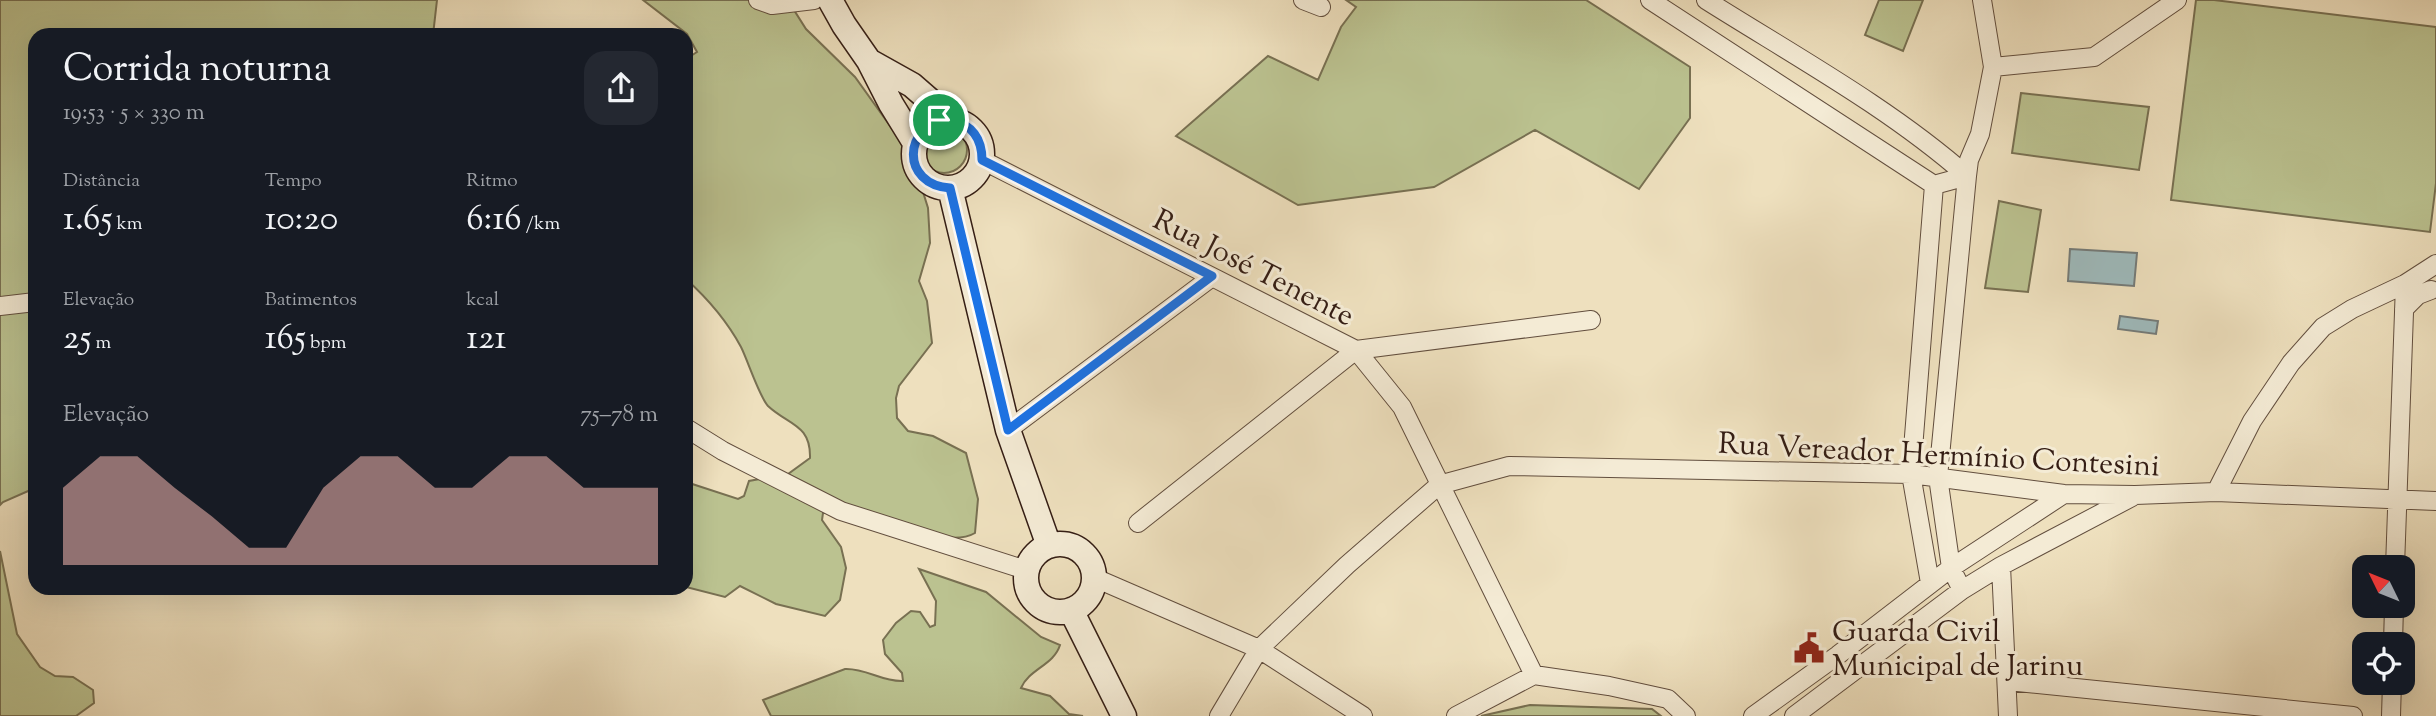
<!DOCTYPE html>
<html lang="pt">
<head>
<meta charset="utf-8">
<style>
  body { margin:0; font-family:"Sorts Mill Goudy",serif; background:#242831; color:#f1f3f6; height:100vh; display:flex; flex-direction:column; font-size:26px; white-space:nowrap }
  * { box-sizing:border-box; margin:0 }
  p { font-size:23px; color:#9ea1a6 }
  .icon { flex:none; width:38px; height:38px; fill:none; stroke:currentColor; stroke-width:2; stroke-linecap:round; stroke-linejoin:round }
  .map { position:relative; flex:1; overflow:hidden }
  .drawer { position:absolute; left:28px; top:28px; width:665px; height:567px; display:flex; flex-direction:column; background:#171b24; border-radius:21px; box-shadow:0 7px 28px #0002 }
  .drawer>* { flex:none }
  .needle { width:46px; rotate:313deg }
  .tools { position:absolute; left:2352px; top:555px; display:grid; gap:14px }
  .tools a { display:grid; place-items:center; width:63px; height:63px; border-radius:14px; background:#171b24; box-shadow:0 7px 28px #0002; font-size:35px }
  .pin { position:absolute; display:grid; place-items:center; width:60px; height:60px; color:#fff; margin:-30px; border:4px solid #fff; border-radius:50%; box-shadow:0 2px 7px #0007 }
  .round { display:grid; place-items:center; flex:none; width:74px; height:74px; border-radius:21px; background:#242831 }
  .headline { display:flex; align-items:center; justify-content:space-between; height:119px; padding:0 35px }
  h1 { font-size:38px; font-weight:600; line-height:52px }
  .metrics { display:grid; grid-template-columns:repeat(3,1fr); gap:10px; height:119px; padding:7px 35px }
  .metrics div { display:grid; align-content:center }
  .metrics b { font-size:35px; font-weight:600 }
  .metrics small { font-size:19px; font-weight:400 }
  .metrics p { font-size:19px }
  .chart { height:196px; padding:14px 35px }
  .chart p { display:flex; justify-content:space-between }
  .chart svg { width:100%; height:126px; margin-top:7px; fill:#c59692; opacity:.7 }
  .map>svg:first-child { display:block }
</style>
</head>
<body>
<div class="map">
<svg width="2436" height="716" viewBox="0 0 2436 716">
  <rect width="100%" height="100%" fill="#eee0be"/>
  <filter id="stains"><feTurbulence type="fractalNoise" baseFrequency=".00286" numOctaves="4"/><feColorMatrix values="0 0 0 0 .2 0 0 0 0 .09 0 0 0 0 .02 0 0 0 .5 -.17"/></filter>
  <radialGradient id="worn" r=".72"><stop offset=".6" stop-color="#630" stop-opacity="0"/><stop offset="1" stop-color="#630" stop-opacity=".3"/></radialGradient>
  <!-- green -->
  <path fill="#bbc290" stroke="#787052" stroke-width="2" d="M0,0H437L433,35H35V488L3,502L0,505Z
    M643,0H792L794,10L806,29L855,77L898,137L918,176L928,208L930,243L919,281L927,301L932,343L899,386L896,398L897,418L908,431L933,436L966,453L978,499L975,533C945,551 873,513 840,511C835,511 828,513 823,513L822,520L841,547L846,568L840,600L825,616L776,604L740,586L725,597L686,587V482L738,499L744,496L749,481L788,474L810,458C811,424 788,425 768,406C759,396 748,361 741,347C727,321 707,298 686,279V59L697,52L687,34Z
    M1346,0H1586L1690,67V118L1639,189L1535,130L1434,187L1298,205L1176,136L1268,56L1318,80L1341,27L1356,7Z
    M1879,0H1923L1903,51L1865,35Z
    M2196,0H2214L2436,27V183L2430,232L2171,200Z
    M2021,93L2149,107L2139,170L2012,153Z
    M921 150a23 23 0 1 1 46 0a23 23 0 1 1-46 0Z
    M1999,201L2041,210L2028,292L1985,288Z
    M0,551L17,634L40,667L55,676L73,677L93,690L94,703L76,716H0Z
    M919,569L986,592L1041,637L1060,645C1054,665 1029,669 1021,688L1050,696L1069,714L1083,716H771L763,700L845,669C866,668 882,682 903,681L902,673L885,654L883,640L896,623L911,611L920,612L930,627L935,625L936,601Z
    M1530,705L1652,709L1661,716H1481Z"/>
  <!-- water -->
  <path fill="#9ebabc" stroke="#747b79" stroke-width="2" d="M2070,249L2137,253L2134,286L2068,281Z
    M2120,316L2158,321L2156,334L2118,329Z"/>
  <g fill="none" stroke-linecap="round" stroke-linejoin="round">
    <!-- street casing -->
    <g stroke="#624e3e" stroke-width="20">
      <path id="street" d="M758,0L772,5L814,0
        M1303,0L1321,7
        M1650,0L1934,185L1911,474L1930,583
        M1706,0C1793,55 1890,108 1967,176L1938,477L1951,568L1962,590
        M1993,67L2094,57L2177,0
        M982,160L1356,350L1402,407L1534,675
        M1934,185L1967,176L1969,160L1980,134L1993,67L1982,0
        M0,306L35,302
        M2404,309L2418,295L2431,290
        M686,428L723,451L841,511L1026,570
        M1008,430L1212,277
        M2216,492L2252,421L2291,363L2323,327L2352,309L2405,284L2436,264
        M1138,523L1356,350L1591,320
        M2001,566L2008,716
        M2395,567L2405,284
        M1095,578L1259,649L1363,716
        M2393,644L2394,606
        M2008,681L2353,716
        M1219,716L1259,649L1347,565L1439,485L1509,466L1911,474L2064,494L2135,495L2216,492L2436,501
        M1456,716L1534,675L1609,686L1668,699L1686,716
        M1753,716L1838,655L1951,568L2064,494
        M1794,716L1962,590L2001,566L2132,497
        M2391,716L2392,682"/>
    </g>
    <!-- secondary casing -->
    <g stroke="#341d14" stroke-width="27">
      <path id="secondary" d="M830,0L844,25L869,61L891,104L915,143
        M869,61L912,85L951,119
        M914 154a34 34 0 1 1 68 0a34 34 0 1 1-68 0Z
        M950,188L1008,430L1049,546
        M1026 578a34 34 0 1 1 68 0a34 34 0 1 1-68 0Z
        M1071,610L1124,716"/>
    </g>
    <!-- street -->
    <use href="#street" stroke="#f4ebd5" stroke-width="18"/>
    <!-- secondary -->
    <use href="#secondary" stroke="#f4ebd5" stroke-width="24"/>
  </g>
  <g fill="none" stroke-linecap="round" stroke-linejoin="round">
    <!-- route casing -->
    <g stroke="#fff" stroke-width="14">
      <path id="route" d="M951,119C972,125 982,138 982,160L1212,276L1008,430L950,188C901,185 901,124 951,119Z"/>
    </g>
    <!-- route -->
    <use href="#route" stroke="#1a73e8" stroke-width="9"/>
  </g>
  <!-- icons -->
  <defs>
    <g id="civic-bare" transform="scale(2.415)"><path d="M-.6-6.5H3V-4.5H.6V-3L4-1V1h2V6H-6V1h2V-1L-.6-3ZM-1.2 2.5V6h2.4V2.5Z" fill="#8f2418" stroke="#f4ebd5" stroke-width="2.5" paint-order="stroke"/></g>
  </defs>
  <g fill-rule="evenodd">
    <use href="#civic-bare" x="1809" y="648"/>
  </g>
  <g text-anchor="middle" stroke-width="6" stroke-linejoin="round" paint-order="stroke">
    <!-- street labels -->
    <g font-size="30" fill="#341d14" stroke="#f4ebd5">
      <text transform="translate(1254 267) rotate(27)" y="10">Rua José Tenente</text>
      <text transform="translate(1939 454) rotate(3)" y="10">Rua Vereador Hermínio Contesini</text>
    </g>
    <!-- poi labels -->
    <g font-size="30" fill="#341d14" stroke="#f4ebd5" text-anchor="start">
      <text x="1832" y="641">Guarda Civil<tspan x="1832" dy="34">Municipal de Jarinu</tspan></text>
    </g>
  </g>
  <rect width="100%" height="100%" filter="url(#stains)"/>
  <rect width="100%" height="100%" fill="url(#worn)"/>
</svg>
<div class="tools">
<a><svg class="needle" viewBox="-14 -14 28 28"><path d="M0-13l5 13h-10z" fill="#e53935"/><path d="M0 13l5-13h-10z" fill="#9ea1a6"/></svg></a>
<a><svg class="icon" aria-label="locate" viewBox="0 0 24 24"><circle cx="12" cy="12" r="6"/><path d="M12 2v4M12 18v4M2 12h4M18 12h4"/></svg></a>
</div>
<div class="pin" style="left:939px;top:120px;background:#1e9e55"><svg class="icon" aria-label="arrive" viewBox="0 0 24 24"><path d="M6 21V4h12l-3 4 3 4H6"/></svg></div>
<section class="drawer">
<div class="headline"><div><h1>Corrida noturna</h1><p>19:53 · 5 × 330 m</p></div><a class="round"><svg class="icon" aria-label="share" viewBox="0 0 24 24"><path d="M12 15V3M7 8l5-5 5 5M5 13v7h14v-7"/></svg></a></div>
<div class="metrics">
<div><p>Distância</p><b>1.65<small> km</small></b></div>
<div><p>Tempo</p><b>10:20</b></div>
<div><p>Ritmo</p><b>6:16<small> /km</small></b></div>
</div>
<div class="metrics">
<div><p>Elevação</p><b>25<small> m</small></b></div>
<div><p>Batimentos</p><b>165<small> bpm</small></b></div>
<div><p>kcal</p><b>121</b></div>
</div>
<div class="chart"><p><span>Elevação</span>75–78 m</p>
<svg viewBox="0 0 160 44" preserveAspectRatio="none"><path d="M0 44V17L10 6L20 6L30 17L40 27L50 38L60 38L70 17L80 6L90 6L100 17L110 17L120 6L130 6L140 17L150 17L160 17V44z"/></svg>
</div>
</section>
</div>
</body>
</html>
